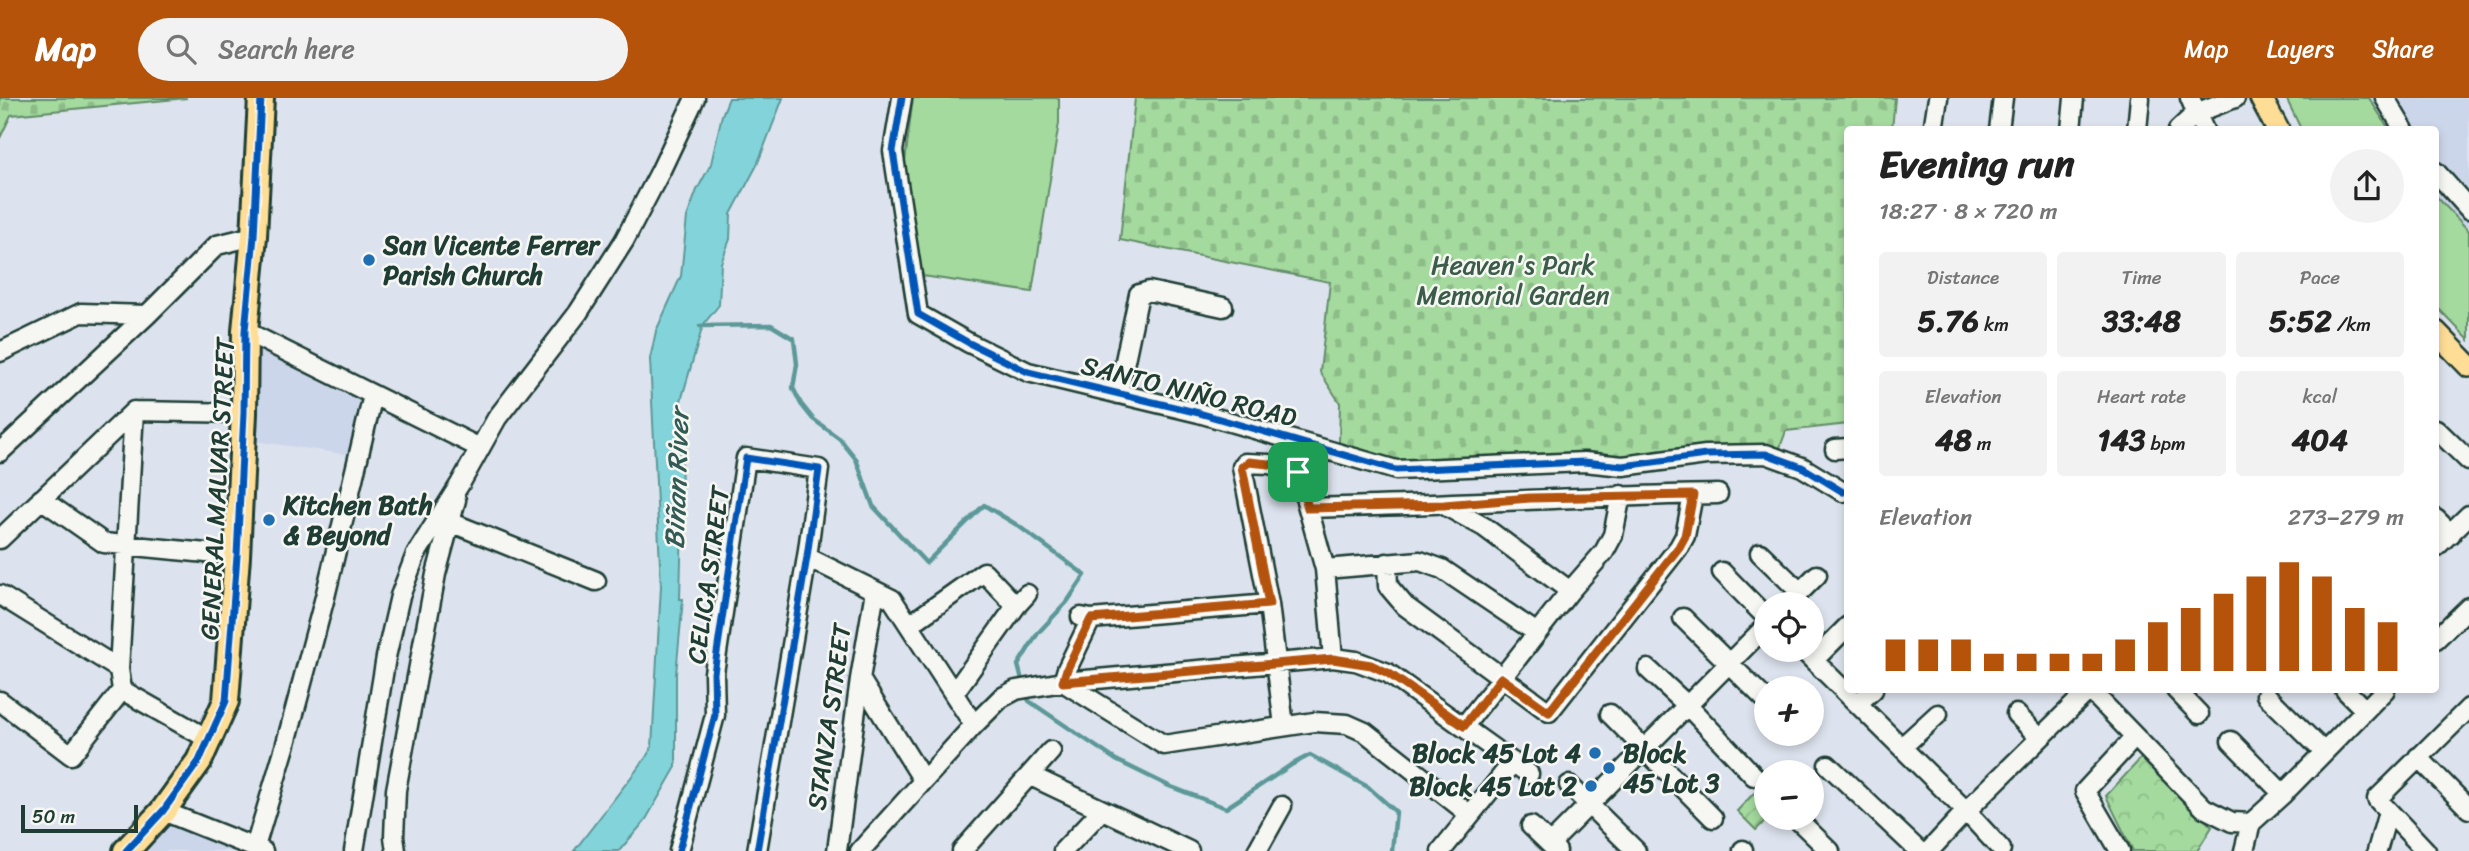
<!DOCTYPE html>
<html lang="en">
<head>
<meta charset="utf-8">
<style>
  body { margin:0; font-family:Sriracha,sans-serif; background:#f2f2f2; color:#222; height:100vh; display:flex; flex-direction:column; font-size:26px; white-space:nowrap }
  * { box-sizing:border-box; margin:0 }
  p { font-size:23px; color:#767676 }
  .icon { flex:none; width:38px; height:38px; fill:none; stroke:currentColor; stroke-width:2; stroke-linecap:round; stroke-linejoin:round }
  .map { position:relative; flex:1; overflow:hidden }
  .panel { position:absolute; left:1844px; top:28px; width:595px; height:567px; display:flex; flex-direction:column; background:#fff; border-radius:7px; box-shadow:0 4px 10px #0003 }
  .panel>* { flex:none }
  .tools { position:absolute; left:1754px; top:494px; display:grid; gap:14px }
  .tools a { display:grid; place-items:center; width:70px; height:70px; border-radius:50%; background:#fff; box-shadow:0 4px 10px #0003; font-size:35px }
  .scale { position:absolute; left:21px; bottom:18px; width:117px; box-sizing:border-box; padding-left:7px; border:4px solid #1f3d34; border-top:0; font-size:19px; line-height:24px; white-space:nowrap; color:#1f3d34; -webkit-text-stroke:5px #f6f6f2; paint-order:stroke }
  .pin { position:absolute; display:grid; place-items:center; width:60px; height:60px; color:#fff; margin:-30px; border-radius:14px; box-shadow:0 4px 10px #0006 }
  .round { display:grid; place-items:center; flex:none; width:74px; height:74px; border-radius:37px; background:#f2f2f2 }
  .summary { display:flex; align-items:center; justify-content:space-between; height:119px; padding:0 35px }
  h1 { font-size:38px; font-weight:700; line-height:52px }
  .stats { display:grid; grid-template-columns:repeat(3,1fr); gap:10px; height:119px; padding:7px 35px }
  .stats div { display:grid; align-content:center; border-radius:7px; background:#f2f2f2; text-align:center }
  .stats b { font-size:30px; font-weight:700 }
  .stats small { font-size:19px; font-weight:400 }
  .stats p { font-size:19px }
  .chart { height:196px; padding:14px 35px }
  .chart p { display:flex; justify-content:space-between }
  .chart svg { width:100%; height:126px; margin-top:7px; stroke:#b45309; stroke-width:6 }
  header { display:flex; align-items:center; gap:42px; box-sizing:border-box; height:98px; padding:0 35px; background:#b45309; color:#fff }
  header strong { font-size:33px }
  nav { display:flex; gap:38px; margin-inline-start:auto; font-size:24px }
  .search { width:490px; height:63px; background:#f2f2f2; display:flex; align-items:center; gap:18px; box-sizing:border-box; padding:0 24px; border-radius:38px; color:#767676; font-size:26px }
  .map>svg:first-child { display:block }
</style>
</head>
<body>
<header>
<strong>Map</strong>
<div class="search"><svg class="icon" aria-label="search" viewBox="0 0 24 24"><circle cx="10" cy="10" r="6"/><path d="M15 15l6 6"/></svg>Search here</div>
<nav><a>Map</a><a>Layers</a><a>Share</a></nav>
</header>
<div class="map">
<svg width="2469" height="753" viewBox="0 0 2469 753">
  <defs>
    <pattern id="cemetery-stones" width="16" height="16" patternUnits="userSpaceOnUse" patternTransform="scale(1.75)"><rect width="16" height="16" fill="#a4da9e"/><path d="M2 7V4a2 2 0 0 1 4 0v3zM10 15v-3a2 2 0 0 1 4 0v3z" fill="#8dbc89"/></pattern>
    <pattern id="park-crowns" width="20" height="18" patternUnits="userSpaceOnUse" patternTransform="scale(1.75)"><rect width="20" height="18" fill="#a4da9e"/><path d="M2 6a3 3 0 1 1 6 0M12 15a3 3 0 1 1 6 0" fill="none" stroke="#8dbc89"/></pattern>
    <pattern id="garden-furrows" width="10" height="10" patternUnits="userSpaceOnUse" patternTransform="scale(1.75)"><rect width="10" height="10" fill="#a4da9e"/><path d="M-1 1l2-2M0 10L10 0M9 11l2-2" fill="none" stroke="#8dbc89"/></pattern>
  </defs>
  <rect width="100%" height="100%" fill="#dde3ee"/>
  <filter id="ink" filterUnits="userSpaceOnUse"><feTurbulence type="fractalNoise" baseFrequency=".0143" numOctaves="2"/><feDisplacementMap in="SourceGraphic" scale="14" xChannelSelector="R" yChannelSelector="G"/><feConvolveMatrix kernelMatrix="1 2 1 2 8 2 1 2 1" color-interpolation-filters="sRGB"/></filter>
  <g filter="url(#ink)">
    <!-- built -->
    <path fill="#ccd6eb" d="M2286,0H2469V242L2436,208V32L2301,31Z
      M259,248L365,301L350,357L254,343Z
      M171,717L242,753H143Z"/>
    <!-- grass -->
    <path fill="#a4da9e" stroke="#628c69" stroke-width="2" d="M913,0H1059V25L1032,194L923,178L911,121L905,64Z
      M2286,0H2369L2389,31H2301Z
      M2436,98L2469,133V242L2436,208Z"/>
    <!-- cemetery -->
    <path fill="url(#cemetery-stones)" stroke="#628c69" stroke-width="2" d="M0,0H187L11,17L0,40Z
      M1135,0H1895L1892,31L1848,32V326L1786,333L1774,366L1685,363L1392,364L1339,345L1340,305L1320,274L1330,184L1120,142Z"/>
    <!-- park -->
    <path fill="url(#park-crowns)" stroke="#628c69" stroke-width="2" d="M2143,658L2212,729L2197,753H2133L2106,698Z"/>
    <!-- garden -->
    <path fill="url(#garden-furrows)" stroke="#628c69" stroke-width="2" d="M1754,695L1766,706V719H1769L1756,732L1737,713Z"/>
    <!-- water -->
    <path fill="#83d4da" stroke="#5b9898" stroke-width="2" d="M729,0H783L757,67L731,116L730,141L721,165L719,207L703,227L681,303L682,424L680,501H683L676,576V669L645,723L619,753H574L645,661L652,649L661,488L650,261L656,233L681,178L687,119L697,92L711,66L722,17Z"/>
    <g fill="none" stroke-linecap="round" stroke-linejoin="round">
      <!-- stream -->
      <path stroke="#5b9898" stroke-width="4.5" d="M700,228L771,227L794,241L797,266L793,290L801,306L813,321L840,341L856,361L873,408L926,465L984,407L1017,427L1085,477L1067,504L1038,535L1018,567L1023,586
        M1026,595L1029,603L1116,662L1169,688L1226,710L1291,667L1310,657L1368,689L1396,714L1392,753"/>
      <!-- minor casing -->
      <g stroke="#1f3d34" stroke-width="23">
        <path id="minor" d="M902,0L893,53L918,216L969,245L1028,274L1199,315L1396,372L1584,364L1623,368L1706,357L1766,356L1802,369L1843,394
          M2190,0L2204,32
          M2385,0L2404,32
          M1933,32L1938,0
          M1999,32L2003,0
          M2071,32L2074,0
          M2137,32L2140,0
          M2178,32L2196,15L2235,0
          M2436,74L2469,111
          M245,233L480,350
          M0,254L81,215L147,217
          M1118,296L1139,196L1149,193L1223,209
          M2436,331L2469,363
          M1835,351L1848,350
          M0,354L147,217L217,147L254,138
          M41,401L104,445L237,458
          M1444,407L1484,429L1570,493
          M1308,410C1445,407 1581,398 1718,396
          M2436,421L2451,436
          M450,424L596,483
          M0,441L134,313L244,315
          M2436,449L2469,417
          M1760,455L1800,494
          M807,459L892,501L974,627
          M1387,465L1388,488L1405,508L1549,614L1679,449L1685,438L1693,397
          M1325,471L1420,463L1442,471L1537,535
          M1722,474L1766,519
          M0,497L119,571
          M1788,506L1817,477
          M1081,519L1091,521L1269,506
          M1683,520L1766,602
          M909,527L984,474L1016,508
          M2436,541L2469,509
          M1802,551L1966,713L2001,751
          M1814,562L1848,528
          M1648,571L1687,607L1754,678
          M860,581L923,682
          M1063,584L1164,647L1314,624L1347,626L1365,634L1469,716
          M1063,584L1067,571L1091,521
          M122,592L210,642
          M2090,592L2204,710L2232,724L2251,725L2283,696L2385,592
          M2176,592L2199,616
          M2345,592L2364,611
          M954,595L1016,508L1027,496
          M2266,597L2324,654
          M0,603L71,657L122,592L119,571L134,313
          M1858,605L1873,592
          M1610,616L1713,720
          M2016,616L2040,640
          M1284,628L1269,506L1242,369L1245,365L1269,366L1298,374L1325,471L1333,560
          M1464,628L1570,493L1604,454L1613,437L1621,397
          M2231,643L2283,696
          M1902,649L1938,616
          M2418,659L2469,711
          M1828,667L1919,753
          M1031,678L1189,753
          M1569,687L1636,753
          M163,713L263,753
          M1795,719L1830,753
          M1531,728L1557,753
          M1550,746L1766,528
          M255,749L285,649L325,499L373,297
          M1743,752V753
          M354,753L386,559L400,498L416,456L460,386L497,320L578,215L624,143L660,74L695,0
          M396,753L394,739L396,692L436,476L456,402
          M679,753L715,617L714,575L746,360L819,371L807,459L757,753
          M837,753L860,581L875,493
          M860,753L974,627L1001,600L1016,592L1063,584L1333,560L1356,563L1388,575L1529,676
          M962,753L1051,653
          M1063,753L1102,712
          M1257,753L1282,708
          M1441,753L1513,664
          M1929,753L1966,713L2089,592
          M2120,753L2085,693L2135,639
          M2244,753L2251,725
          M2377,753L2388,714
          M2426,753L2377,701L2469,610"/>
      </g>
      <!-- major casing -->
      <g stroke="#1f3d34" stroke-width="26">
        <path id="major" d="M2261,0L2278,32
          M2436,234L2469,268"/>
      </g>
      <!-- highway casing -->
      <g stroke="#1f3d34" stroke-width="30">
        <path id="highway" d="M126,753L163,713L199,663L226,603L237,458L244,315L245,233L254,138L261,0"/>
      </g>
      <!-- minor -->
      <use href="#minor" stroke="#f6f6f2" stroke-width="18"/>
      <!-- major -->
      <use href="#major" stroke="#fedd96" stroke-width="21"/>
      <!-- highway -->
      <use href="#highway" stroke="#fedd96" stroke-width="24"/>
      <!-- cycleway casing -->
      <g stroke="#f6f6f2" stroke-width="11">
        <path id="cycleway" d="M902,0L893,53L918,216L969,245L1028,274L1199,315L1396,372L1584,364L1623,368L1706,357L1766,356L1802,369L1843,394
          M126,753L163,713L199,663L226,603L237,458L244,315L245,233L254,138L261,0
          M679,753L715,617L714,575L746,360L819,371L807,459L757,753"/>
      </g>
      <!-- cycleway -->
      <use href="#cycleway" stroke="#0057b8" stroke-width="7"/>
    </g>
  </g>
  <g fill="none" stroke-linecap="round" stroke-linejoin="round" filter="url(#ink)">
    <!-- route casing -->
    <g stroke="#fff" stroke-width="14">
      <path id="route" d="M1249,364L1269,366L1298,374L1308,410L1444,407L1530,400L1693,397L1685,438L1679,449L1549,614L1501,580L1464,628L1388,575L1371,567L1333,561L1063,584L1067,571L1091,521L1269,506L1242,369Z"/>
    </g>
    <!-- route -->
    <use href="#route" stroke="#b45309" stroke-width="9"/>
  </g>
  <!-- markers -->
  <g fill="#1f6fb2" stroke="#f6f6f2" stroke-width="2.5">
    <circle cx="369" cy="162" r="7"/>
    <circle cx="269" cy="422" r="7"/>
    <circle cx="1595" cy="655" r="7"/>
    <circle cx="1609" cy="670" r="7"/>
    <circle cx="1591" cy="688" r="7"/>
  </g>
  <g text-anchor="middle" stroke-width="5" stroke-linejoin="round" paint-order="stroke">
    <!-- poi labels -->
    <g font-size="26" font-weight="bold" fill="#1f3d34" stroke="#f6f6f2" text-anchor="start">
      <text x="383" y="156">San Vicente Ferrer<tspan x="383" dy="30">Parish Church</tspan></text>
      <text x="283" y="416">Kitchen Bath<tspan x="283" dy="30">&amp; Beyond</tspan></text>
      <text x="1581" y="664" text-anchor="end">Block 45 Lot 4</text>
      <text x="1623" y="664">Block<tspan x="1623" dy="30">45 Lot 3</tspan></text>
      <text x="1577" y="697" text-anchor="end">Block 45 Lot 2</text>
    </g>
    <!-- park labels -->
    <g font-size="26" fill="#3a5c49" stroke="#f6f6f2">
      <text x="1513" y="176">Heaven's Park<tspan x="1513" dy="30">Memorial Garden</tspan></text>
    </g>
    <!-- street labels -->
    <g font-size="26" fill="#1f3d34" stroke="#f6f6f2">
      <text transform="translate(1189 293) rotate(14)" y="9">SANTO NIÑO ROAD</text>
      <text transform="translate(217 391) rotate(-87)" y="9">GENERAL MALVAR STREET</text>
      <text transform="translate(708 477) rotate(-82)" y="9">CELICA STREET</text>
      <text transform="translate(829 619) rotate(-82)" y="9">STANZA STREET</text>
    </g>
    <!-- water labels -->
    <g font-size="28" font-style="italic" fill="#335b55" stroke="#f6f6f2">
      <text transform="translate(676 381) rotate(-88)" y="10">Biñan River</text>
    </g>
  </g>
</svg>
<div class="tools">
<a><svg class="icon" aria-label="locate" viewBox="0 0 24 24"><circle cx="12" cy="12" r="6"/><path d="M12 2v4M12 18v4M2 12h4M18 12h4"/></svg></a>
<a>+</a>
<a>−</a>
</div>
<div class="scale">50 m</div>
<div class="pin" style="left:1298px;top:374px;background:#1e9e55"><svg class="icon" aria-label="arrive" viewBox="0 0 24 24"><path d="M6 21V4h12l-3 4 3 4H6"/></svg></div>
<section class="panel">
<div class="summary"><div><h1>Evening run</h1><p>18:27 · 8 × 720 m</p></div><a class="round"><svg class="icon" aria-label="share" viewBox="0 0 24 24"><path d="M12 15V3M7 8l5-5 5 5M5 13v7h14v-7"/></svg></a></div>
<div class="stats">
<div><p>Distance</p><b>5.76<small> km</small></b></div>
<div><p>Time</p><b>33:48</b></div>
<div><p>Pace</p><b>5:52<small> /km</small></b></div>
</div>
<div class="stats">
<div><p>Elevation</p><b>48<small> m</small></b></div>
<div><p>Heart rate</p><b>143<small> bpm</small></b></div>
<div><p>kcal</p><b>404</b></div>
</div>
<div class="chart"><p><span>Elevation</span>273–279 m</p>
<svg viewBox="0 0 160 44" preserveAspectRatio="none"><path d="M5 44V33M15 44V33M25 44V33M35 44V38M45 44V38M55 44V38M65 44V38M75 44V33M85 44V27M95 44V22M105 44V17M115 44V11M125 44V6M135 44V11M145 44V22M155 44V27"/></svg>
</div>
</section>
</div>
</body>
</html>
